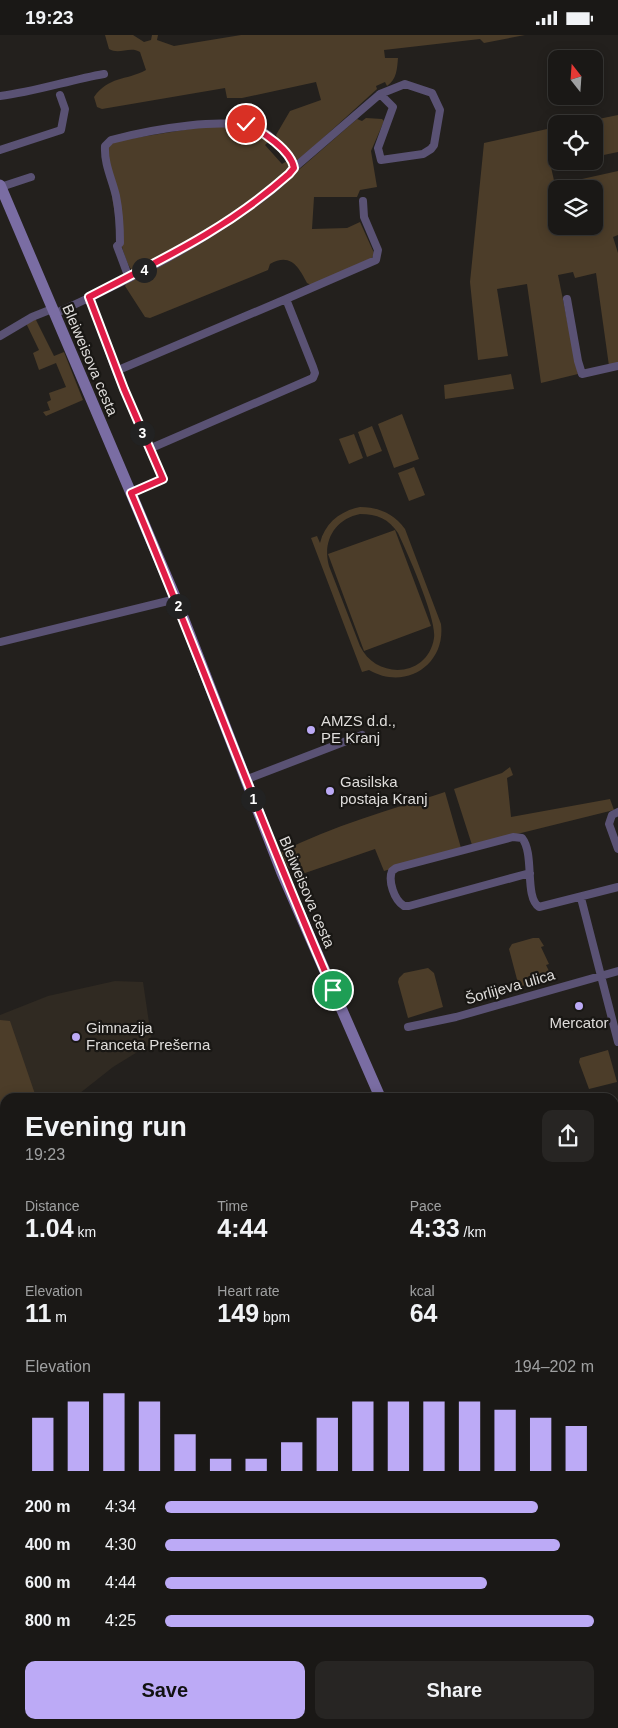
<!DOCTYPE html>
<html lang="en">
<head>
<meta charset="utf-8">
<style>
  body { margin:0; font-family:Arial,sans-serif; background:#272523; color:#f1f3f6; height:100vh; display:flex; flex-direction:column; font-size:19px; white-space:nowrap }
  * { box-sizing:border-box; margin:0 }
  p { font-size:16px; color:#9fa0a1 }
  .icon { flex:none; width:28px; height:28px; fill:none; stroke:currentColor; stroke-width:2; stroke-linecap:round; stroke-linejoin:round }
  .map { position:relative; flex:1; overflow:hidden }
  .drawer { position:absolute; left:0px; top:1058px; width:619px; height:636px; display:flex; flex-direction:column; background:#1a1816; border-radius:15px 15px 0 0; box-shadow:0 2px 12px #0003,0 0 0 1px #383735 }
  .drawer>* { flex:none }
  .needle { width:32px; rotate:343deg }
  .tools { position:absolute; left:548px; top:15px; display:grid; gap:10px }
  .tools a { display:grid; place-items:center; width:55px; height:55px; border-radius:10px; background:#1a1816; box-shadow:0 2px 12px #0003,0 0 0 1px #383735; font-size:25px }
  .pin { position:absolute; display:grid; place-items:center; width:42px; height:42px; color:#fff; margin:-21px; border:2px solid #fff; border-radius:50%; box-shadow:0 1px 5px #0007 }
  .km { position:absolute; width:25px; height:25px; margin:-12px; border-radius:50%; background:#222; color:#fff; font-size:14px; line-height:25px; text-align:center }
  .round { display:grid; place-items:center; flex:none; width:52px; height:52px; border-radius:10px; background:#272523 }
  .headline { display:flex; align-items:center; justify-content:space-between; height:85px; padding:0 25px }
  h1 { font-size:28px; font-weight:700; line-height:38px }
  .metrics { display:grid; grid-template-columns:repeat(3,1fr); gap:8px; height:85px; padding:5px 25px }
  .metrics div { display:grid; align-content:center }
  .metrics b { font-size:25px; font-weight:700 }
  .metrics small { font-size:14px; font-weight:400 }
  .metrics p { font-size:14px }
  .chart { height:140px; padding:10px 25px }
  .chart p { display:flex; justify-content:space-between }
  .chart svg { width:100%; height:90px; margin-top:5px; stroke:#bcaaf6; stroke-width:6 }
  .primary-button { display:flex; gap:10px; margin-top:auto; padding:10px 25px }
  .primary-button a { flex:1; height:58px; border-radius:10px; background:#bcaaf6; color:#111; font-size:20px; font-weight:700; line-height:58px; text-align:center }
  .primary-button a+a { background:#272523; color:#f1f3f6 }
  ul { padding:0 25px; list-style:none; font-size:16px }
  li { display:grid; grid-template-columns:80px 60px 1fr; align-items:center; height:38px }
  li i { height:12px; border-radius:6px; background:#bcaaf6 }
  .status { display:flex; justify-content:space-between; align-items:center; height:35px; padding:0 25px; background:#1a1816; direction:ltr }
  .status svg { height:14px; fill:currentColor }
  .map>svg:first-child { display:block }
</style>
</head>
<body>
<div class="status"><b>19:23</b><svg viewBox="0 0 49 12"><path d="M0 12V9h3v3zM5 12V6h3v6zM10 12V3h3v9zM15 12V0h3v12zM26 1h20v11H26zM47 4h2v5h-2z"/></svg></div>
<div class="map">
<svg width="618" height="1693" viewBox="0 0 618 1693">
  <rect width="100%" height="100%" fill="#23201d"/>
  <!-- built -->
  <path fill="#302a22" d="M115,946L143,947L152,1008L113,1032L75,1062L0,1061V980L48,961Z"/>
  <!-- green -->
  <path fill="#4c3d29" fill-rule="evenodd" d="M105,0H133L144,7L151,5L152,0H158L157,5L174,11L241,0H525L484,8L480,4L384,15L385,23H398C397,34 397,44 387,51L385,47L376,51L377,54L300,124L296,125L278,106L276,100L290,76L321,65L316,47L242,63H227L225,53L102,74L97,72L94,62C109,41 125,46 146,35L140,17C130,11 119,20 109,14Z
    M618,80V117L594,122V89H574Z
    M366,83L382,84L384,86L371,116L377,152L360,155L357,162H314L312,194L347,193L360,187L374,218L372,223L311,250L307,248C299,233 291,217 270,229L268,235L150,283L145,282L125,251L126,249L286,146L357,84L362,86Z
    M227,91L251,96L270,105L265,110L282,129L287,126L290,132L288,136L239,177L183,211L132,235C119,222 110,145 106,123L107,111L111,108L122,105L202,92Z
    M556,92V126H576L551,132L555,150L618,136V200L613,202L618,218V329L609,331L596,238L575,243L573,237L558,240L578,339L541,348L527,249L497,254L508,321L478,325L470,247L484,108ZM556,154H594V191H556Z
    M35,283L54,321L64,317L83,365L46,381L43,377L50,375L47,367L51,365L49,358L66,352L56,328L39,335L33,318L39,315L26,288Z
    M511,339L514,354L445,364L444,350Z
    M402,379L419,424L394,433L378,389Z
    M372,391L382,416L367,422L358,397Z
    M354,399L363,423L349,429L339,404Z
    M414,432L425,460L409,466L398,438Z
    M360,472C379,472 394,479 405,494L441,589C446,630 405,656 369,635L362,637L311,503L317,501L320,508C325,488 340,476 360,472ZM360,479C377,479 389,484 398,498C407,517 437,584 434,603C428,643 376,645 360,611L329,531C322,506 335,484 360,479Z
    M395,495L431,591L364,616L328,519Z
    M510,732L513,740L507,743L511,782L610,764L614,775L472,810L454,754L502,738Z
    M445,757L461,813L384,836L375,814L305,838L294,839L287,831L281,817C332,791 390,775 445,757Z
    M533,903H539L544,911L541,912L549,929L546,930L549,936H551L552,942L519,952L509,914L512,909Z
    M428,933L434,938L443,972L408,983L398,947L399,943L404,938Z
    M0,985L10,986L36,1062H5V1085L0,1081Z
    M608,1015L617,1047L589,1054L579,1027L580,1023Z
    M0,1680L5,1681V1689H52L84,1693H0Z"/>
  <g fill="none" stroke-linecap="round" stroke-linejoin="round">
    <!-- minor -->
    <path stroke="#5a5274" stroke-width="8" d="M0,61C35,57 69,45 104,39
      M0,115L61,95L65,74L60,60
      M294,133L380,59L393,72L378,113L381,125L423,119L431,114L434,110L440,75L432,58L405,49L380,59
      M1,152L31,142
      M89,262L116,336L149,414L313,343L315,338L313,332L286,264L376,225L378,215L364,182L363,166
      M567,264L578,326L582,339L618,331
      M54,279C120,249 186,217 245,175C262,163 281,150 294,133L293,128C284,118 276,104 264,97C234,78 145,96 111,105L105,111C104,129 112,144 116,161C119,176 120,192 120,208L117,211L129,243
      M0,301L32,282L52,274
      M116,336L286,264
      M131,459L163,444L149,414
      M0,607L176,564
      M245,745L362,700
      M618,777L612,780L609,789L618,814
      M530,838L409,871H404C394,865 388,846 392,836L396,833L513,802L522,803C535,819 524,862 539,872L618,852
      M581,863L618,1007
      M408,992L456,982L618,936
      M614,1080L618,1079
      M0,1105L5,1108
      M614,1178L618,1177
      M614,1261L618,1260
      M0,1419L5,1414
      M0,1457L5,1458
      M614,1522L618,1521
      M614,1592L618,1591
      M614,1611L618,1622
      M0,1635L5,1636
      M0,1675H5
      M283,1689L291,1693
      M369,1689L377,1693
      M456,1689L457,1693
      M513,1689L514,1693
      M591,1689L592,1693
      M383,1693L390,1689"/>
    <!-- secondary -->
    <path stroke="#7a6da3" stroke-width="11" d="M0,150L176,564L282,838L380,1062"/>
    <!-- primary -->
    <path stroke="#9381c8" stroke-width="12" d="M614,1329L618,1328
      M0,1526L5,1529
      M110,1689L114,1693"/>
  </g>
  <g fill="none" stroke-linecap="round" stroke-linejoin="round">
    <!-- route casing -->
    <g stroke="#fff" stroke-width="10">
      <path id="route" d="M246,89C262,96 291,115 294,133L289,139C226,195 162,224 89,262L124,354L163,444L131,458C201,623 261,791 333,955"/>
    </g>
    <!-- route -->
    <use href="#route" stroke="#e11d48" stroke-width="6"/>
  </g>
  <!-- markers -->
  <g fill="#bcaaf6" stroke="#191714" stroke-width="2">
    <circle cx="311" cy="695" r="5"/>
    <circle cx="330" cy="756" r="5"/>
    <circle cx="579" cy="971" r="5"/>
    <circle cx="76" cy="1002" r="5"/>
  </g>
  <g text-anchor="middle" stroke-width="4.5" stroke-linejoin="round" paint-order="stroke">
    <!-- street labels -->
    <g font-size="15" fill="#dfdddb" stroke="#191714">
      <text transform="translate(90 325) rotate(67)" y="5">Bleiweisova cesta</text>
      <text transform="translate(307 857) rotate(67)" y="5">Bleiweisova cesta</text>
      <text transform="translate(510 952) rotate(-16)" y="5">Šorlijeva ulica</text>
    </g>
    <!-- poi labels -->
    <g font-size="15" fill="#dfdddb" stroke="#191714" text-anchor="start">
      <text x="321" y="691">AMZS d.d.,<tspan x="321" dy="17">PE Kranj</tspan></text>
      <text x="340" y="752">Gasilska<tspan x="340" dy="17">postaja Kranj</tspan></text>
      <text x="579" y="993" text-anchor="middle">Mercator</text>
      <text x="86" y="998">Gimnazija<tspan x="86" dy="17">Franceta Prešerna</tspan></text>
    </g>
  </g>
</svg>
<div class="tools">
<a><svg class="needle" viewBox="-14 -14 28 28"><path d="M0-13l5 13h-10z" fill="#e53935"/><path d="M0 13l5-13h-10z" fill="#9fa0a1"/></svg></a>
<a><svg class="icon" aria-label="locate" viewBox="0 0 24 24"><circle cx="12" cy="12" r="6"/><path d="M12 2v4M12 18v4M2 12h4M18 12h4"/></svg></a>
<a><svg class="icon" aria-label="layers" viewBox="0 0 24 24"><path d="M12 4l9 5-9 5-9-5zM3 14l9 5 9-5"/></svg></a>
</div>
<div class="pin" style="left:333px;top:955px;background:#1e9e55"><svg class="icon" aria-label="arrive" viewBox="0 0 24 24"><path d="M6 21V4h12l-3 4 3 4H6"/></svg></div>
<div class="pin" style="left:246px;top:89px;background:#d93025"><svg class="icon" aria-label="check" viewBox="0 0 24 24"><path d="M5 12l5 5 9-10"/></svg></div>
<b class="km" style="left:253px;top:764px">1</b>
<b class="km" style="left:178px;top:571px">2</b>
<b class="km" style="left:142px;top:398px">3</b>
<b class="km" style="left:144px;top:235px">4</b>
<section class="drawer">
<div class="headline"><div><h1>Evening run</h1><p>19:23</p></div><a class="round"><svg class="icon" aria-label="share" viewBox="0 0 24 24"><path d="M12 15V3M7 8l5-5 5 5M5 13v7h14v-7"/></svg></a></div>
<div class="metrics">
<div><p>Distance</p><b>1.04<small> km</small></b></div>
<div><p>Time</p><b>4:44</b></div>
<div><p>Pace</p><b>4:33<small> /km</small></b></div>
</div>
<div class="metrics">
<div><p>Elevation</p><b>11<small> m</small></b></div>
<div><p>Heart rate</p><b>149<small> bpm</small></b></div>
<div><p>kcal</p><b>64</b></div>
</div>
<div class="chart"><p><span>Elevation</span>194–202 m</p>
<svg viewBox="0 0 160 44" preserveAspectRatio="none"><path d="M5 44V18M15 44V10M25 44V6M35 44V10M45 44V26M55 44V38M65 44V38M75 44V30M85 44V18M95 44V10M105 44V10M115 44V10M125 44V10M135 44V14M145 44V18M155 44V22"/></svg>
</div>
<ul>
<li><b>200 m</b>4:34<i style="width:87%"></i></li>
<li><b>400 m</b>4:30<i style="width:92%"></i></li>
<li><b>600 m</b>4:44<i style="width:75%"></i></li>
<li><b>800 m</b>4:25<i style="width:100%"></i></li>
</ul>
<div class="primary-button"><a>Save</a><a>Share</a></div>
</section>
</div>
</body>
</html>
